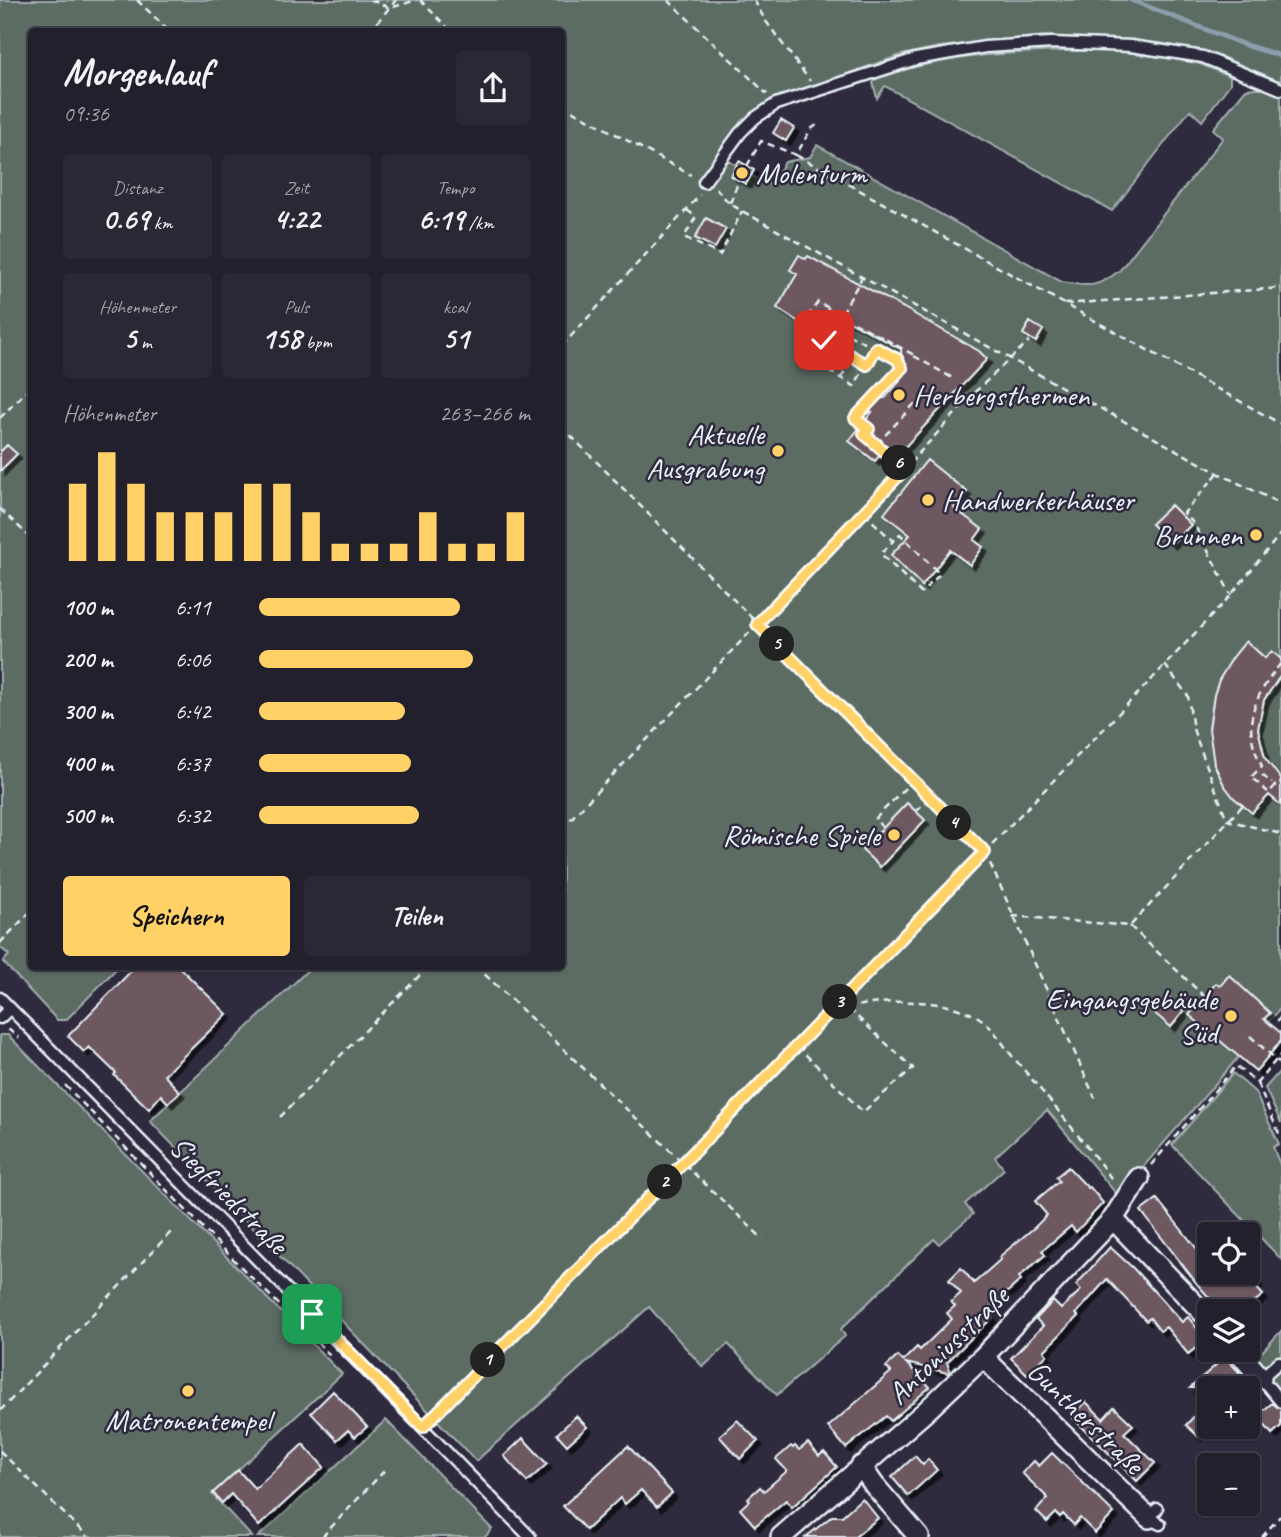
<!DOCTYPE html>
<html lang="de">
<head>
<meta charset="utf-8">
<style>
  body { margin:0; font-family:Caveat,sans-serif; background:#2b2836; color:#f1f3f6; height:100vh; display:flex; flex-direction:column; font-size:26px; white-space:nowrap }
  * { box-sizing:border-box; margin:0 }
  p { font-size:23px; color:#a3a3aa }
  .icon { flex:none; width:38px; height:38px; fill:none; stroke:currentColor; stroke-width:2; stroke-linecap:round; stroke-linejoin:round }
  .map { position:relative; flex:1; overflow:hidden }
  .drawer { position:absolute; left:28px; top:28px; width:537px; height:942px; display:flex; flex-direction:column; background:#23202e; border-radius:7px; box-shadow:0 2px 5px #0004,0 0 0 2px #403e4a }
  .drawer>* { flex:none }
  .buttons { position:absolute; left:1197px; top:1222px; display:grid; gap:14px }
  .buttons a { display:grid; place-items:center; width:63px; height:63px; border-radius:7px; background:#23202e; box-shadow:0 2px 5px #0004,0 0 0 2px #403e4a; font-size:35px }
  .pin { position:absolute; display:grid; place-items:center; width:60px; height:60px; color:#fff; margin:-30px; border-radius:14px; box-shadow:0 4px 10px #0006 }
  .km { position:absolute; width:35px; height:35px; margin:-18px; border-radius:50%; background:#222; color:#fff; font-size:19px; line-height:35px; text-align:center }
  .round { display:grid; place-items:center; flex:none; width:74px; height:74px; border-radius:7px; background:#2b2836 }
  .overview { display:flex; align-items:center; justify-content:space-between; height:119px; padding:0 35px }
  h1 { font-size:38px; font-weight:700; line-height:52px }
  .stats { display:grid; grid-template-columns:repeat(3,1fr); gap:10px; height:119px; padding:7px 35px }
  .stats div { display:grid; align-content:center; border-radius:7px; background:#2b2836; text-align:center }
  .stats b { font-size:30px; font-weight:700 }
  .stats small { font-size:19px; font-weight:400 }
  .stats p { font-size:19px }
  .chart { height:196px; padding:14px 35px }
  .chart p { display:flex; justify-content:space-between }
  .chart svg { width:100%; height:126px; margin-top:7px; stroke:#ffd166; stroke-width:6 }
  .cta { display:flex; gap:14px; margin-top:auto; padding:14px 35px }
  .cta a { flex:1; height:80px; border-radius:7px; background:#ffd166; color:#111; font-size:28px; font-weight:700; line-height:80px; text-align:center }
  .cta a+a { background:#2b2836; color:#f1f3f6 }
  ul { padding:0 35px; list-style:none; font-size:23px }
  li { display:grid; grid-template-columns:112px 84px 1fr; align-items:center; height:52px }
  li i { height:18px; border-radius:9px; background:#ffd166 }
  .map>svg:first-child { display:block }
</style>
</head>
<body>
<div class="map">
<svg width="1281" height="1537" viewBox="0 0 1281 1537">
  <defs>
    <filter id="shadow"><feDropShadow dx="4.5" dy="4.5" stdDeviation="0" flood-color="#0009"/></filter>
  </defs>
  <rect width="100%" height="100%" fill="#2f2a3d"/>
  <filter id="ink" filterUnits="userSpaceOnUse"><feTurbulence type="fractalNoise" baseFrequency=".0143" numOctaves="2"/><feDisplacementMap in="SourceGraphic" scale="14" xChannelSelector="R" yChannelSelector="G"/><feConvolveMatrix kernelMatrix="1 2 1 2 8 2 1 2 1" color-interpolation-filters="sRGB"/></filter>
  <g filter="url(#ink)">
    <!-- green -->
    <path fill="#5c6c64" stroke="#a2aeae" stroke-width="2" d="M0,0H1281V82L1222,57L1161,43L1043,36L939,47L901,55L774,99L741,121L719,155L736,165L739,161L754,170L752,176L771,185L785,162L810,157L817,145L1062,282C1089,287 1098,288 1120,270L1223,138L1213,129L1246,89L1266,87L1281,94V1008L1118,1196L1047,1110L995,1157L1004,1169L965,1204L973,1214L939,1244L934,1239L841,1329L845,1336L777,1395L728,1344L703,1367L649,1307L476,1461L150,1121L312,966H562V32H32V966H119L66,1020H57L3,962L9,955L0,947Z
      M1112,50L1195,62L1230,76V84L1202,121L1190,110L1112,211L885,86L877,98L873,83L877,78C957,51 1029,52 1112,50Z
      M0,1035H8L342,1374L212,1494L252,1537H0Z
      M1280,1071L1281,1072V1123L1265,1088Z
      M1233,1073L1255,1092L1279,1144L1273,1147L1281,1167V1259L1172,1145Z
      M1281,1331V1402L1250,1365Z
      M386,1420L492,1529L485,1537H258Z"/>
    <g fill="none" stroke-linecap="round" stroke-linejoin="round">
      <!-- stream -->
      <path stroke="#8c9eac" stroke-width="5" d="M1131,0L1245,45L1281,56"/>
    </g>
    <!-- building -->
    <path fill="#6e585e" stroke="#e8f1f8" stroke-width="2" filter="url(#shadow)" d="M781,120L794,128L786,141L773,133Z
      M739,161L754,170L746,184L731,176Z
      M706,218L726,229L715,248L695,238Z
      M799,255L806,259L808,256L904,308L979,351L987,359L890,463L879,456L875,461L849,441L872,412H862L874,398H885L900,381L895,377L902,368L901,349L828,309L816,328L810,324L808,328L777,308L797,274L790,270Z
      M1030,322L1043,330L1036,342L1023,334Z
      M7,445L17,454L0,471V452Z
      M927,460L967,492L954,508L982,529L974,540L983,547L970,565L950,550L922,586L891,555L910,535L884,514Z
      M1171,505L1191,525L1171,544L1151,524Z
      M1246,641L1265,658L1272,651L1281,659V675L1264,700L1258,729L1265,758L1281,779V805L1269,795L1252,813L1234,798L1224,785L1214,764L1209,729L1214,695L1219,680L1233,657Z
      M907,803L925,820L880,867L862,850Z
      M136,966H178L227,1014L164,1075L180,1092L168,1103L161,1095L149,1109L114,1075L116,1073L89,1047L84,1052L68,1036Z
      M1229,975L1270,1013L1264,1019L1281,1033V1041L1256,1071L1189,1015L1216,983L1220,986Z
      M1167,996L1184,1011L1171,1027L1153,1012Z
      M1068,1167L1088,1188L1090,1187L1103,1203L1076,1232L1071,1226L1042,1251L1045,1255L1019,1277L1021,1280L986,1311L992,1318L947,1362L950,1372L948,1373L906,1363L930,1387L891,1421L886,1416L846,1448L828,1427L891,1372L886,1367L898,1356L903,1361L917,1347L920,1350L952,1319L947,1313L955,1306L951,1302L961,1293L949,1280L961,1268L974,1283L1001,1259L999,1257L1035,1227L1047,1215L1035,1201L1059,1181L1056,1177Z
      M1157,1199L1209,1264V1272H1248L1258,1283L1255,1286L1263,1295L1243,1311H1221L1198,1285L1141,1211Z
      M1110,1247L1133,1268L1182,1322L1188,1317L1206,1340L1188,1354L1166,1327L1160,1331L1150,1318L1146,1321L1107,1279L1076,1314L1078,1316L1044,1351L1047,1355L1027,1374L1011,1358L1043,1326L1036,1319L1053,1301L1061,1309L1081,1290L1076,1285Z
      M1225,1357L1239,1372V1378L1227,1388H1190Z
      M333,1391L367,1427L355,1437L348,1430L337,1440L311,1413Z
      M1209,1400V1424L1198,1436L1186,1425Z
      M1086,1402L1103,1419L1114,1407L1133,1425L1124,1433L1155,1463L1137,1481L1072,1417Z
      M1272,1403L1281,1409V1426L1272,1434L1257,1416Z
      M576,1416L587,1427L567,1445L557,1434Z
      M737,1420L758,1441L740,1459L719,1436Z
      M523,1438L547,1464L527,1482L504,1456Z
      M808,1443L819,1456L824,1452L837,1467L792,1507L786,1500L755,1526L740,1509L750,1500L748,1498L760,1487L764,1491L787,1471L776,1459L791,1446L793,1448L795,1446L799,1450Z
      M303,1444L324,1467L259,1526L231,1494L222,1503L213,1493L238,1470L255,1489Z
      M628,1446L672,1493L657,1507L641,1490L625,1504L620,1498L586,1530L563,1506Z
      M1052,1453L1114,1513L1095,1533L1080,1518L1074,1525L1063,1514L1060,1517L1056,1513L1047,1522L1036,1511L1048,1498L1022,1473L1034,1461L1039,1466Z
      M915,1456L923,1465L928,1459L937,1470L908,1496L892,1477Z
      M862,1498L878,1518L855,1537H806L832,1516H842Z"/>
    <g fill="none" stroke-linecap="round" stroke-linejoin="round">
      <!-- service casing -->
      <g stroke="#e8f1f8" stroke-width="15">
        <path id="service" d="M704,182L740,133L755,118L776,104L916,59L985,47L1052,43L1131,46L1203,57L1281,89
          M0,998L530,1537
          M0,1018L10,1008
          M1279,1362L1261,1378L1281,1402
          M1157,1509L1149,1518L1160,1524"/>
      </g>
      <!-- minor casing -->
      <g stroke="#e8f1f8" stroke-width="24">
        <path id="minor" d="M1113,1219L1209,1319
          M1236,1349L1261,1378
          M983,1357L1149,1518
          M861,1466L874,1485L919,1537
          M781,1537L926,1411L983,1357L1113,1219L1139,1178"/>
      </g>
      <!-- path -->
      <path stroke="#e8f1f8" stroke-width="2.5" stroke-dasharray="7 5" stroke-linecap="butt" d="M137,0L170,32
        M371,0L390,8L417,0
        M420,0L452,32
        M668,0L767,94
        M754,0L765,20L810,81
        M369,32L396,0
        M562,105L691,175
        M796,155L1281,424
        M747,166L761,141L796,155L811,129L820,123
        M716,188L729,203L742,211L1218,473L1281,504
        M730,203L739,180
        M687,210L696,217L684,237L720,255L742,211
        M1065,304L1281,288
        M842,313L862,277
        M562,346L700,195
        M914,356L954,379
        M812,361L824,340
        M867,364L813,333L800,354L854,386C864,369 873,353 883,337
        M822,367L834,346
        M831,372L844,351
        M841,378L854,357
        M0,418L32,385
        M562,427L985,852L1095,1098
        M877,444L918,400
        M904,468L864,434L869,429L855,418L902,368L897,359L809,315L818,302L914,355
        M1218,473L1184,513L1194,524L1231,595
        M0,509L32,539
        M864,513L893,541L900,534L940,574L921,593L881,554L893,541
        M1281,663C1254,697 1240,724 1262,766L1251,777L1269,793L1278,782L1281,783
        M1165,665L1188,696L1193,729L1227,820L1281,834
        M1262,775L1272,783
        M916,811L929,798
        M562,828L864,513L976,391L1029,341
        M883,828L875,819L912,781
        M1012,916L1130,926L1243,805
        M1130,926L1205,997
        M0,943L32,910
        M476,966L763,1239
        M847,1007C889,1001 939,996 978,1017C993,1026 1002,1044 1013,1057C1048,1098 1082,1139 1114,1182
        M1281,1016L1278,1021L1281,1023
        M8,1029L19,1038
        M1250,1036L1281,1064
        M797,1046L863,1112L913,1068L840,1001
        M1257,1083L1281,1138
        M65,1085L238,1264L330,1355
        M280,1117L429,966
        M1151,1165L1236,1066L1257,1083L1281,1054
        M0,1411L173,1230
        M430,1419L683,1163L1151,680L1231,595L1281,533
        M0,1451L88,1537
        M322,1537L384,1471
        M1262,1537L1281,1515"/>
      <!-- service -->
      <use href="#service" stroke="#2f2a3d" stroke-width="10"/>
      <!-- minor -->
      <use href="#minor" stroke="#2f2a3d" stroke-width="19"/>
    </g>
  </g>
  <g fill="none" stroke-linecap="round" stroke-linejoin="round" filter="url(#ink)">
    <!-- route casing -->
    <g stroke="#fff" stroke-width="14">
      <path id="route" d="M312,1314L423,1427L683,1163L985,852L757,624L905,469L864,434L869,429L855,418L902,368L897,359L876,348L867,365L824,340"/>
    </g>
    <!-- route -->
    <use href="#route" stroke="#ffd166" stroke-width="9"/>
  </g>
  <!-- markers -->
  <g fill="#ffd166" stroke="#2f2a3d" stroke-width="2.5">
    <circle cx="742" cy="173" r="7"/>
    <circle cx="899" cy="395" r="7"/>
    <circle cx="778" cy="451" r="7"/>
    <circle cx="928" cy="500" r="7"/>
    <circle cx="1256" cy="535" r="7"/>
    <circle cx="894" cy="835" r="7"/>
    <circle cx="1231" cy="1016" r="7"/>
    <circle cx="188" cy="1391" r="7"/>
  </g>
  <g text-anchor="middle" stroke-width="5" stroke-linejoin="round" paint-order="stroke">
    <!-- poi labels -->
    <g font-size="30" fill="#e8f1f8" stroke="#2f2a3d" text-anchor="end">
      <text x="756" y="183" text-anchor="start">Molenturm</text>
      <text x="913" y="405" text-anchor="start">Herbergsthermen</text>
      <text x="764" y="444">Aktuelle<tspan x="764" dy="34">Ausgrabung</tspan></text>
      <text x="942" y="510" text-anchor="start">Handwerkerhäuser</text>
      <text x="1242" y="545">Brunnen</text>
      <text x="880" y="845">Römische Spiele</text>
      <text x="1217" y="1009">Eingangsgebäude<tspan x="1217" dy="34">Süd</tspan></text>
      <text x="188" y="1430" text-anchor="middle">Matronentempel</text>
    </g>
    <!-- street labels -->
    <g font-size="30" fill="#e8f1f8" stroke="#2f2a3d">
      <text transform="translate(229 1195) rotate(45)" y="10">Siegfriedstraße</text>
      <text transform="translate(948 1345) rotate(-44)" y="10">Antoniusstraße</text>
      <text transform="translate(1086 1417) rotate(44)" y="10">Guntherstraße</text>
    </g>
  </g>
</svg>
<div class="buttons">
<a><svg class="icon" aria-label="locate" viewBox="0 0 24 24"><circle cx="12" cy="12" r="6"/><path d="M12 2v4M12 18v4M2 12h4M18 12h4"/></svg></a>
<a><svg class="icon" aria-label="layers" viewBox="0 0 24 24"><path d="M12 4l9 5-9 5-9-5zM3 14l9 5 9-5"/></svg></a>
<a>+</a>
<a>−</a>
</div>
<div class="pin" style="left:312px;top:1314px;background:#1e9e55"><svg class="icon" aria-label="arrive" viewBox="0 0 24 24"><path d="M6 21V4h12l-3 4 3 4H6"/></svg></div>
<div class="pin" style="left:824px;top:340px;background:#d93025"><svg class="icon" aria-label="check" viewBox="0 0 24 24"><path d="M5 12l5 5 9-10"/></svg></div>
<b class="km" style="left:488px;top:1360px">1</b>
<b class="km" style="left:665px;top:1182px">2</b>
<b class="km" style="left:840px;top:1002px">3</b>
<b class="km" style="left:954px;top:823px">4</b>
<b class="km" style="left:777px;top:644px">5</b>
<b class="km" style="left:899px;top:463px">6</b>
<section class="drawer">
<div class="overview"><div><h1>Morgenlauf</h1><p>09:36</p></div><a class="round"><svg class="icon" aria-label="share" viewBox="0 0 24 24"><path d="M12 15V3M7 8l5-5 5 5M5 13v7h14v-7"/></svg></a></div>
<div class="stats">
<div><p>Distanz</p><b>0.69<small> km</small></b></div>
<div><p>Zeit</p><b>4:22</b></div>
<div><p>Tempo</p><b>6:19<small> /km</small></b></div>
</div>
<div class="stats">
<div><p>Höhenmeter</p><b>5<small> m</small></b></div>
<div><p>Puls</p><b>158<small> bpm</small></b></div>
<div><p>kcal</p><b>51</b></div>
</div>
<div class="chart"><p><span>Höhenmeter</span>263–266 m</p>
<svg viewBox="0 0 160 44" preserveAspectRatio="none"><path d="M5 44V17M15 44V6M25 44V17M35 44V27M45 44V27M55 44V27M65 44V17M75 44V17M85 44V27M95 44V38M105 44V38M115 44V38M125 44V27M135 44V38M145 44V38M155 44V27"/></svg>
</div>
<ul>
<li><b>100 m</b>6:11<i style="width:74%"></i></li>
<li><b>200 m</b>6:06<i style="width:79%"></i></li>
<li><b>300 m</b>6:42<i style="width:54%"></i></li>
<li><b>400 m</b>6:37<i style="width:56%"></i></li>
<li><b>500 m</b>6:32<i style="width:59%"></i></li>
</ul>
<div class="cta"><a>Speichern</a><a>Teilen</a></div>
</section>
</div>
</body>
</html>
